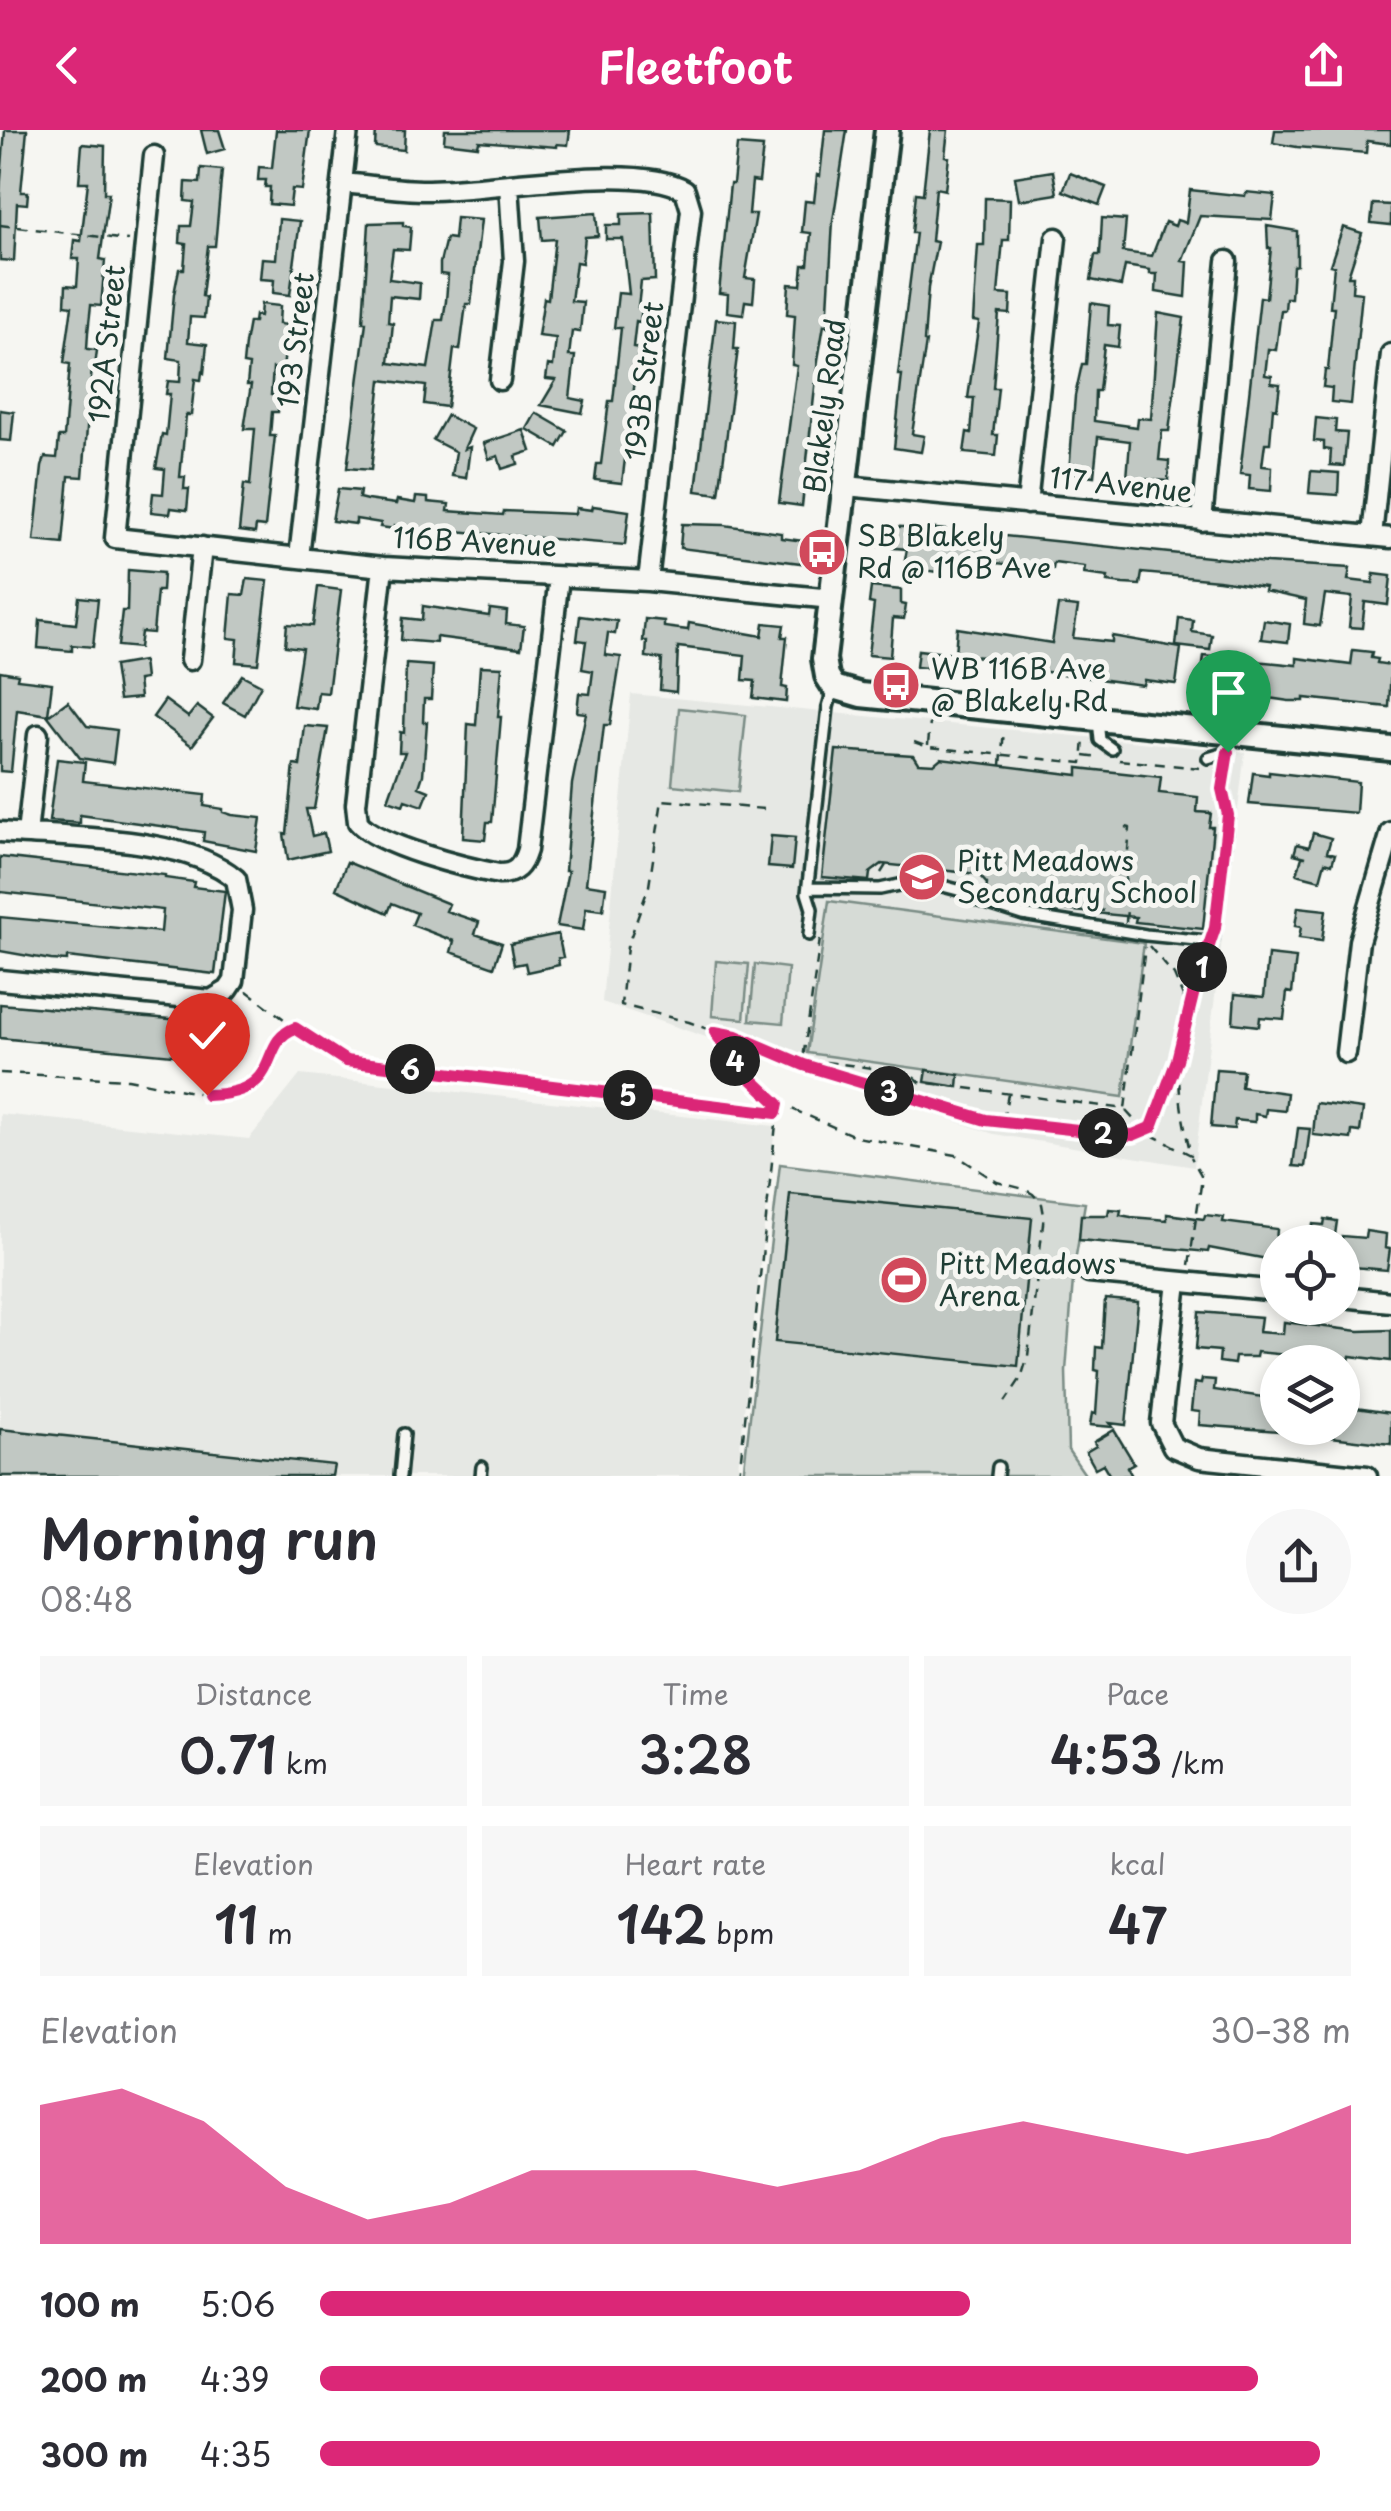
<!DOCTYPE html>
<html lang="en">
<head>
<meta charset="utf-8">
<style>
  body { margin:0; font-family:"Playpen Sans",sans-serif; background:#f7f7f7; color:#2b2b33; height:100vh; display:flex; flex-direction:column; font-size:38px; white-space:nowrap }
  * { box-sizing:border-box; margin:0 }
  p { font-size:32px; color:#7c7c81 }
  .icon { flex:none; width:55px; height:55px; fill:none; stroke:currentColor; stroke-width:2; stroke-linecap:round; stroke-linejoin:round }
  .map { position:relative; height:1346px; overflow:hidden }
  .sheet { display:flex; flex-direction:column; background:#fff; flex:1 }
  .sheet>* { flex:none }
  .controls { position:absolute; left:1260px; top:1095px; display:grid; gap:20px }
  .controls a { display:grid; place-items:center; width:100px; height:100px; border-radius:50%; background:#fff; box-shadow:0 5px 15px #0003; font-size:50px }
  .pin { position:absolute; display:grid; place-items:center; width:85px; height:85px; color:#fff; margin:-102px -42px; border-radius:50% 50% 50% 0; rotate:-45deg; box-shadow:0 0 10px #0007 }
  .pin .icon { rotate:45deg }
  .km { position:absolute; width:50px; height:50px; margin:-25px; border-radius:50%; background:#222; color:#fff; font-size:28px; line-height:50px; text-align:center }
  .round { display:grid; place-items:center; flex:none; width:105px; height:105px; border-radius:52px; background:#f7f7f7 }
  .summary { display:flex; align-items:center; justify-content:space-between; height:170px; padding:0 40px }
  h1 { font-size:55px; font-weight:600; line-height:75px }
  .metrics { display:grid; grid-template-columns:repeat(3,1fr); gap:15px; height:170px; padding:10px 40px }
  .metrics div { display:grid; align-content:center; border-radius:0px; background:#f7f7f7; text-align:center }
  .metrics b { font-size:50px; font-weight:600 }
  .metrics small { font-size:28px; font-weight:400 }
  .metrics p { font-size:28px }
  .chart { height:280px; padding:20px 40px }
  .chart p { display:flex; justify-content:space-between }
  .chart svg { width:100%; height:180px; margin-top:10px; fill:#db2777; opacity:.7 }
  ul { padding:0 40px; list-style:none; font-size:32px }
  li { display:grid; grid-template-columns:160px 120px 1fr; align-items:center; height:75px }
  li i { height:25px; border-radius:12px; background:#db2777 }
  header { display:flex; justify-content:space-between; align-items:center; height:130px; padding:0 40px; background:#db2777; color:#fff; font-size:45px; font-weight:600 }
  .map>svg:first-child { display:block }
</style>
</head>
<body>
<header><svg class="icon" aria-label="back" viewBox="0 0 24 24"><path d="M15 5l-7 7 7 7"/></svg>Fleetfoot<svg class="icon" aria-label="share" viewBox="0 0 24 24"><path d="M12 15V3M7 8l5-5 5 5M5 13v7h14v-7"/></svg></header>
<div class="map">
<svg width="1391" height="1346" viewBox="0 0 1391 1346">
  <rect width="100%" height="100%" fill="#f6f6f2"/>
  <filter id="ink" filterUnits="userSpaceOnUse"><feTurbulence type="fractalNoise" baseFrequency=".01" numOctaves="2"/><feDisplacementMap in="SourceGraphic" scale="20" xChannelSelector="R" yChannelSelector="G"/><feConvolveMatrix kernelMatrix="1 2 1 2 8 2 1 2 1" color-interpolation-filters="sRGB"/></filter>
  <g filter="url(#ink)">
    <!-- built -->
    <path fill="#e6e8e4" d="M631,564L1245,622L1194,1037L994,1004L602,872Z
      M300,945L775,996L737,1346H0V984L249,1009Z"/>
    <!-- green -->
    <path fill="#d6dbd6" stroke="#7a8c85" stroke-width="2.5" d="M679,578L746,585L738,662L672,655Z
      M829,771L1144,813L1123,967L807,923Z
      M716,831L749,834L744,889L712,886Z
      M755,834L788,838L783,893L750,890Z
      M780,1034L1085,1073L1074,1137L1066,1241L1068,1320L1086,1346H743Z"/>
    <!-- building -->
    <path fill="#c1c8c3" stroke="#1f3d34" stroke-width="2.5" d="M5,0H27L21,62H28L27,74L17,73L14,131L0,130V61Z
      M201,0H219L225,19L207,24Z
      M276,0H310L302,60L292,59L290,76L269,74L270,57H265L266,50H258L259,37L272,38Z
      M376,0H405L404,20L375,17Z
      M445,0H570L568,15L557,14V17L479,11L478,16L444,12Z
      M825,0H847L833,91L827,196L824,195L818,230L802,376L779,373L797,236L792,235L795,185L787,184L789,154L801,155L803,135H808L811,103L802,102L805,71L814,72L817,45L820,46Z
      M930,0H948L945,26L949,27L945,60L936,58L931,111L937,112L928,158L924,211L926,212L912,304L924,306L921,322L894,318L902,245H898L916,103H912L916,63L923,64Z
      M1275,0H1391V14L1367,11L1366,23L1297,17L1273,13Z
      M82,14L105,16L104,63H109L100,129L105,130L101,176L91,175L88,202L87,219L97,220L95,237H92L83,347L69,346L63,414L34,411L42,337L45,327L57,328L59,307H64L70,234L64,233L72,176L65,175L66,155L77,156L79,129H72L74,110L81,111L88,52H79Z
      M737,15L763,17L759,52L752,51L749,84H756L745,148L755,149L753,172L745,171L743,184L727,182L728,164L719,163L730,54H733Z
      M201,38L222,40L215,116H208L202,166L206,167L204,188L190,187L188,212L207,214L204,243L202,242L201,250L195,249L191,285H186L180,347H185L184,359H189L187,380L171,378L170,384L151,382L153,363L163,364L165,339L156,338L162,304L166,305L170,264H166L168,251L180,252L181,230L168,228L174,164L179,139H184L186,114L180,113L181,96H191L194,72L185,71L186,52L200,53Z
      M1053,41L1057,64L1019,70L1015,47Z
      M1070,43L1106,57L1099,75L1063,61Z
      M1190,60L1245,66L1246,62L1275,65L1272,90L1200,86L1182,131L1188,132L1186,167L1156,162L1157,144H1150V140L1125,136L1121,156L1091,150L1095,125H1100L1102,88L1126,90L1123,122L1152,126L1165,92L1175,96L1177,90L1186,93Z
      M985,68L1010,69L1009,110H1003L998,164L1011,165L1010,184L999,183L993,258H998L993,305H998L996,326L964,323L967,302L971,303L974,268H968L979,192L973,191L978,115H984Z
      M1373,74L1391,75V95L1371,93Z
      M596,83L598,106L585,107L582,133L576,132L571,171L583,172L580,202L572,201L569,226H575L570,268L585,271L582,283L541,275L556,250L546,249L548,235L553,236L556,208L538,206L544,168L548,169L555,109L542,110L540,87Z
      M653,83L655,150L641,151L638,177L642,178L640,192L636,191L633,217L639,218L622,353L595,350L597,334H601L609,271H613L621,198H614L618,163L629,164L623,109H606V95H621V84Z
      M456,88L481,90L471,174H466L460,220L454,219L447,277L424,274L426,256L381,250L371,340L347,338L366,192H363L369,93L403,92V96L411,97L409,120L393,119L389,149L420,153L419,169L390,166L388,192L393,193L389,233L428,238L436,190H443L446,171L448,145L440,144V133L446,108L454,109Z
      M279,89L300,91L290,165L273,163L274,150L260,149L262,128L276,129Z
      M1267,96L1297,101V135L1293,136L1291,168H1286L1285,180H1281L1276,220L1268,219L1265,245L1272,246L1271,253L1280,254L1277,279L1273,278L1270,313H1265L1262,336L1272,337L1271,361L1249,359L1250,345L1240,344L1260,167L1266,168L1271,118H1268Z
      M1343,97L1362,103L1348,146H1353L1352,162L1362,163L1351,274L1331,272L1332,258L1323,257L1325,240H1328L1334,177H1330L1334,136L1330,135Z
      M1091,173L1109,176L1108,195L1120,196L1118,217L1104,215L1099,261H1095L1094,291L1137,297L1138,288L1151,289L1158,183L1184,188L1169,301H1162L1159,330L1169,331L1168,351L1127,348L1130,311L1098,307L1094,346L1069,343L1075,266L1082,234H1086Z
      M261,174L280,176L279,194L288,195L283,239L273,238L271,265L279,266L278,282H272L270,306H275L265,397L256,396L255,403L239,401L244,354L250,355L255,299H244L251,255H247L249,235L243,234L245,214L249,192H254L255,185L260,186Z
      M716,189L736,191L734,219H738L719,364L696,361Z
      M0,280L14,282L11,311L0,310Z
      M536,283L567,301L558,317L527,299Z
      M447,285L473,299L464,319L470,317L466,348L452,346L456,322L433,310Z
      M1316,288L1336,290L1335,302L1347,303L1344,336L1330,335L1331,320L1324,319V312L1314,311Z
      M524,300L531,321L516,326L518,334L502,339L498,326L489,329L484,313Z
      M1311,341L1339,343L1338,365L1309,363Z
      M338,359L360,361L359,368L367,370L396,374L397,370L415,373L416,367L428,368V372L449,374L448,381L503,385L504,381L575,384L576,378L592,380L593,376L629,381L625,415L395,396V399L380,397L381,393L356,389V394L332,391Z
      M682,394L724,395L781,403V408L804,411L801,433L680,418Z
      M870,395L936,399L1267,433L1350,438L1348,450L1373,453L1374,444L1391,446L1388,475L1365,472L1362,498L1349,497L1352,467L1325,464L1320,496L1304,494L1306,470L1264,461L1265,457L1219,450L1142,443L1140,455L1123,454L1107,452L1108,447L1084,444L1085,437L1054,433L1053,439L1035,437L1034,443L1013,440L1014,435L996,433L997,428L963,426L962,432H940L938,442L912,439L913,431L905,430L907,419L869,416Z
      M128,440L163,443L162,461H157L153,503L141,502L139,518L118,516L122,481H127Z
      M247,449L268,451L258,534L236,532L238,509L228,508L232,464L244,465Z
      M318,457L341,460L328,563L318,562L316,579L293,576L302,518L285,516L287,494L313,496Z
      M871,457L901,460V474L906,475L904,489L893,488L890,527L868,525L874,474L869,473Z
      M79,467L98,469L93,517L72,515V521L38,518L40,490L76,494Z
      M1058,475L1078,477L1073,508L1112,512V506L1181,518L1176,554L1144,550L1143,555L995,535L996,528L971,526L970,538L939,534L938,539L916,537L918,520L955,524L957,498L1052,513Z
      M423,476L489,486L490,479L507,481L506,494L524,496L521,518L436,507V513L401,510L403,488L422,490Z
      M580,486L617,491L615,504L608,503L605,525L621,527L610,595H604L586,754L606,757L603,780L586,778L583,800L557,796L568,741H565L572,654L586,583L577,582L579,563L590,564L593,541L582,539L586,511L577,510Z
      M1179,488L1193,490L1192,502L1212,505L1210,520L1176,516Z
      M645,489L664,491V497L688,500L689,493L762,506L764,493L784,495L782,507H787L782,557L787,558L786,572L753,568L755,551L743,550L745,525L678,517L676,562L660,560L662,529L646,527L647,511H643Z
      M1264,490L1290,494L1288,512L1261,509Z
      M1353,520L1372,522L1371,528L1378,529L1377,533L1391,535L1389,577L1304,568V571H1289L1200,558L1204,526L1297,535V528L1351,535Z
      M143,531L145,549L138,550L140,568L119,570L114,536Z
      M406,534L433,536L431,569H424L423,592H427L423,645L419,657L429,661L423,676L405,670L403,675L388,670L405,622H399L400,602L404,603Z
      M480,536L502,537L498,587H501L492,692H487L485,710L463,708L468,594L476,595Z
      M0,541L18,544L17,549L52,553L48,585L17,580L11,642L0,641Z
      M242,545L261,555L245,585L223,573Z
      M165,570L188,587L197,576L213,588L192,616L153,587Z
      M68,571L87,596L117,600L113,633L80,628L48,586Z
      M305,596L328,598L314,679H306L312,706L324,703L328,721L288,730L284,704H287L294,635L300,636Z
      M836,620L913,625L918,633L934,634L941,628L1078,645V638L1161,647L1159,663L1198,667L1197,682L1211,683L1209,697H1213L1203,799L1135,792L1136,787L1022,776L1015,774V770L986,763L987,754L978,744L882,734L870,743L869,751L822,747Z
      M57,629L85,632L83,651L205,665L204,676L223,679V682L232,685L261,688L256,721L203,711L204,702L80,685V693L49,691Z
      M1269,642L1358,652L1356,683L1249,674L1253,643L1269,645Z
      M1313,703L1331,708L1327,722L1335,724L1332,734L1325,732L1320,750L1297,744L1302,727H1306L1294,724L1297,714L1309,717Z
      M771,706L795,708L792,739L768,737Z
      M0,727L165,745V748L194,752L193,757L225,761L215,844L67,827V831L51,830L0,821V787L161,802L163,780L0,762Z
      M347,732L449,774L446,781L479,792L475,804L502,813L494,837L451,822L454,811L412,795L417,783L392,773L388,783L336,759Z
      M1298,777L1326,780L1322,811L1299,808L1301,797L1295,796Z
      M558,804L563,827L558,828L559,835L527,842L525,833L514,835L510,814Z
      M1268,825L1296,828L1292,863L1287,862L1284,889L1260,887L1259,896L1233,893L1235,864L1264,867Z
      M0,874L238,895L233,931L0,908Z
      M1216,939L1243,941L1241,957L1287,963L1285,981L1266,979L1265,986L1255,984V992L1235,990L1234,999L1211,997Z
      M927,940L959,945L958,957L925,952Z
      M1316,973L1363,979L1360,1002L1352,1001L1351,1009L1313,1005Z
      M1298,998L1310,999L1305,1037L1293,1036Z
      M790,1064L1032,1088L1018,1236L775,1212Z
      M1109,1079L1121,1080L1120,1085L1131,1087L1167,1090V1084L1204,1089L1205,1085L1224,1087L1223,1092L1277,1099L1275,1124L1268,1123L1267,1129L1209,1118L1208,1122L1079,1110L1081,1085H1108Z
      M1325,1089L1337,1091L1334,1112H1310L1313,1094L1324,1095Z
      M1366,1101L1386,1104L1385,1118L1390,1119L1387,1140L1342,1136V1106L1365,1108Z
      M1105,1169L1138,1172L1126,1295L1110,1293L1113,1297L1090,1295L1092,1283L1096,1284L1099,1241L1095,1240L1096,1217L1102,1218Z
      M1199,1182L1261,1187L1259,1202L1283,1204L1284,1192L1359,1201L1391,1200V1231L1350,1226L1349,1231L1257,1222L1256,1227H1235L1234,1234L1219,1232L1220,1221L1196,1219Z
      M1202,1249L1215,1250L1214,1260L1278,1269V1301L1199,1295L1200,1282L1191,1281L1194,1253L1201,1254Z
      M1342,1276L1391,1283V1314L1313,1305V1298H1342Z
      M0,1299L334,1335L332,1346H0Z
      M1114,1300L1134,1333L1127,1337L1132,1346H1110L1103,1334L1095,1338L1086,1322L1096,1316L1094,1312Z"/>
    <g fill="none" stroke-linecap="round" stroke-linejoin="round">
      <!-- service casing -->
      <g stroke="#1f3d34" stroke-width="16">
        <path id="service" d="M1098,590L1100,610L1112,619
          M1208,628L1228,622
          M808,758L880,759L913,752L931,753L958,760L979,771L1023,785L1146,805L1207,811L1213,808L1215,798L1228,685L1223,659L1230,603
          M809,805L812,779L807,763L828,577L833,559
          M400,1346L404,1304
          M481,1346L482,1337
          M997,1346L998,1337"/>
      </g>
      <!-- minor casing -->
      <g stroke="#1f3d34" stroke-width="25">
        <path id="minor" d="M154,26L115,408L383,437L648,451L832,469
          M342,53C370,55 398,60 426,60C489,61 635,31 685,60L691,80L648,451
          M500,250L514,131L509,55
          M846,356L1391,408
          M1027,374L1056,108
          M1202,391L1227,131
          M1372,406L1391,224
          M299,427L348,0
          M383,437L356,674L358,692C378,716 467,738 499,744C516,744 522,736 527,720L559,447
          M190,530L202,417
          M0,702C66,708 185,705 236,749L242,780L234,851L228,860L211,870L0,850
          M27,704L38,605
          M1346,923L1359,811L1391,702
          M1089,1143L1278,1161
          M1177,1152L1161,1293L1173,1317L1199,1328L1367,1346
          M1342,1167L1391,1172"/>
      </g>
      <!-- tertiary casing -->
      <g stroke="#1f3d34" stroke-width="30">
        <path id="tertiary" d="M887,0L824,529L827,546L834,557L861,565L1391,619"/>
      </g>
      <!-- path -->
      <path stroke="#1f3d34" stroke-width="2.5" stroke-dasharray="10 8" stroke-linecap="butt" d="M0,95L128,110
        M914,612L928,617L1082,633L1084,609
        M928,615L930,593
        M1084,626L1101,628
        M1119,630L1200,638
        M1001,635L1004,600
        M764,679L662,670L649,756L627,817L621,875L689,892L715,902L741,939L778,973L857,1007L956,1025L997,1052L1024,1059L1033,1064L1042,1074L1044,1085L1028,1226L1021,1248L1005,1272
        M881,743L886,735
        M1094,780L1107,781L1106,786
        M1126,792L1128,766L1125,752L1130,698L1126,697
        M820,809L803,929L910,943L920,952L1125,979L1145,817
        M1149,816L1174,845L1187,876
        M247,861L293,896
        M717,903L736,906L804,935L985,990L1115,1004L1144,1001L1191,1025C1171,945 1176,901 1207,825
        M0,943L128,949L207,965L242,962L265,941L285,903L295,898L346,931L776,983
        M1126,981L1144,1001L1152,997L1176,931
        M1003,991L1008,964
        M1189,1135L1201,1055V1045L1191,1027
        M1039,1147L1075,1151
        M739,1346L778,975"/>
      <!-- service -->
      <use href="#service" stroke="#f6f6f2" stroke-width="9"/>
      <!-- minor -->
      <use href="#minor" stroke="#f6f6f2" stroke-width="18"/>
      <!-- tertiary -->
      <use href="#tertiary" stroke="#f6f6f2" stroke-width="22"/>
    </g>
  </g>
  <g fill="none" stroke-linecap="round" stroke-linejoin="round" filter="url(#ink)">
    <!-- route casing -->
    <g stroke="#fff" stroke-width="20">
      <path id="route" d="M207,965C286,964 256,913 295,898L346,931L776,983L778,974L741,939L715,902L736,906L804,935L986,990L1115,1004L1133,1005L1152,997L1177,930L1196,853L1215,798L1228,685L1222,659L1228,622"/>
    </g>
    <!-- route -->
    <use href="#route" stroke="#db2777" stroke-width="12"/>
  </g>
  <!-- icons -->
  <defs>
    <g id="bus-disc" transform="scale(2.5)"><circle r="9.5" fill="#d1495b" stroke="#f6f6f2"/><path d="M-5-6H5V4H4V6H2V4H-2V6H-4V4H-5ZM-3.5-4V0h7V-4ZM-3.5 1.2v1.5H-2V1.2ZM2 1.2v1.5H3.5V1.2Z" fill="#fff"/></g>
    <g id="school-disc" transform="scale(2.5)"><circle r="9.5" fill="#d1495b" stroke="#f6f6f2"/><path d="M0-5L7-2L0 1L-7-2ZM-4 1L0 2.5L4 1V4Q0 6-4 4Z" fill="#fff"/></g>
    <g id="stadium-disc" transform="scale(2.5)"><circle r="9.5" fill="#d1495b" stroke="#f6f6f2"/><path d="M0-5a6.5 5 0 1 0 0 10a6.5 5 0 1 0 0-10ZM-3.5-1.8h7v3.6h-7Z" fill="#fff"/></g>
  </defs>
  <g fill-rule="evenodd">
    <use href="#bus-disc" x="822" y="422"/>
    <use href="#bus-disc" x="896" y="555"/>
    <use href="#school-disc" x="922" y="747"/>
    <use href="#stadium-disc" x="904" y="1150"/>
  </g>
  <g text-anchor="middle" stroke-width="10" stroke-linejoin="round" paint-order="stroke">
    <!-- street labels -->
    <g font-size="28" fill="#1f3d34" stroke="#f6f6f2">
      <text transform="translate(296 210) rotate(-83)" y="10">193 Street</text>
      <text transform="translate(107 214) rotate(-84)" y="10">192A Street</text>
      <text transform="translate(644 251) rotate(-83)" y="10">193B Street</text>
      <text transform="translate(825 276) rotate(-83)" y="10">Blakely Road</text>
      <text transform="translate(1121 355) rotate(6)" y="10">117 Avenue</text>
      <text transform="translate(475 412) rotate(3)" y="10">116B Avenue</text>
    </g>
    <!-- poi labels -->
    <g font-size="28" fill="#1f3d34" stroke="#f6f6f2" text-anchor="start">
      <text x="857" y="416">SB Blakely<tspan x="857" dy="32">Rd @ 116B Ave</tspan></text>
      <text x="931" y="549">WB 116B Ave<tspan x="931" dy="32">@ Blakely Rd</tspan></text>
      <text x="957" y="741">Pitt Meadows<tspan x="957" dy="32">Secondary School</tspan></text>
      <text x="939" y="1144">Pitt Meadows<tspan x="939" dy="32">Arena</tspan></text>
    </g>
  </g>
</svg>
<div class="controls">
<a><svg class="icon" aria-label="locate" viewBox="0 0 24 24"><circle cx="12" cy="12" r="6"/><path d="M12 2v4M12 18v4M2 12h4M18 12h4"/></svg></a>
<a><svg class="icon" aria-label="layers" viewBox="0 0 24 24"><path d="M12 4l9 5-9 5-9-5zM3 14l9 5 9-5"/></svg></a>
</div>
<div class="pin" style="left:1228px;top:622px;background:#1e9e55"><svg class="icon" aria-label="arrive" viewBox="0 0 24 24"><path d="M6 21V4h12l-3 4 3 4H6"/></svg></div>
<div class="pin" style="left:207px;top:965px;background:#d93025"><svg class="icon" aria-label="check" viewBox="0 0 24 24"><path d="M5 12l5 5 9-10"/></svg></div>
<b class="km" style="left:1202px;top:837px">1</b>
<b class="km" style="left:1103px;top:1003px">2</b>
<b class="km" style="left:889px;top:961px">3</b>
<b class="km" style="left:735px;top:931px">4</b>
<b class="km" style="left:628px;top:965px">5</b>
<b class="km" style="left:410px;top:939px">6</b>
</div>
<section class="sheet">
<div class="summary"><div><h1>Morning run</h1><p>08:48</p></div><a class="round"><svg class="icon" aria-label="share" viewBox="0 0 24 24"><path d="M12 15V3M7 8l5-5 5 5M5 13v7h14v-7"/></svg></a></div>
<div class="metrics">
<div><p>Distance</p><b>0.71<small> km</small></b></div>
<div><p>Time</p><b>3:28</b></div>
<div><p>Pace</p><b>4:53<small> /km</small></b></div>
</div>
<div class="metrics">
<div><p>Elevation</p><b>11<small> m</small></b></div>
<div><p>Heart rate</p><b>142<small> bpm</small></b></div>
<div><p>kcal</p><b>47</b></div>
</div>
<div class="chart"><p><span>Elevation</span>30–38 m</p>
<svg viewBox="0 0 160 44" preserveAspectRatio="none"><path d="M0 44V10L10 6L20 14L30 30L40 38L50 34L60 26L70 26L80 26L90 30L100 26L110 18L120 14L130 18L140 22L150 18L160 10V44z"/></svg>
</div>
<ul>
<li><b>100 m</b>5:06<i style="width:63%"></i></li>
<li><b>200 m</b>4:39<i style="width:91%"></i></li>
<li><b>300 m</b>4:35<i style="width:97%"></i></li>
</ul>
</section>
</body>
</html>
